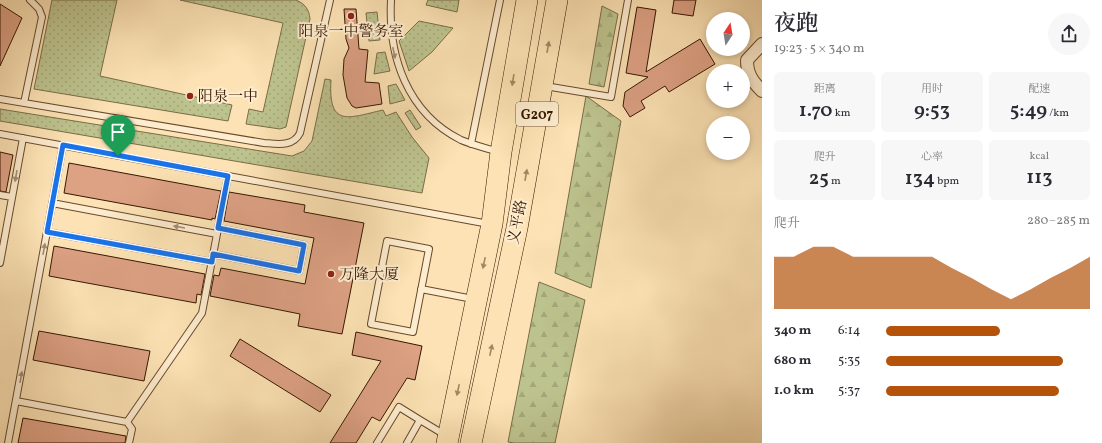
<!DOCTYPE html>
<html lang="zh">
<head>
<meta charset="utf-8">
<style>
  body { margin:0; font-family:Vollkorn,"Noto Serif SC",serif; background:#f7f7f7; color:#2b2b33; height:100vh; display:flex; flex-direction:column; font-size:15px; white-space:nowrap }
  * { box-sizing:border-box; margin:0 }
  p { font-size:13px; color:#7c7c81 }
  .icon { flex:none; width:22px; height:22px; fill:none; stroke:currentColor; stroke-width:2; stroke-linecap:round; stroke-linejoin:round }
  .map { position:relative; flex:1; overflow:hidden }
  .panel { display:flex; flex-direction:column; background:#fff; width:340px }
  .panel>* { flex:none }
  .needle { width:26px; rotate:12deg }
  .fabs { position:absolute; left:706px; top:12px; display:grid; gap:8px }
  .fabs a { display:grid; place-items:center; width:44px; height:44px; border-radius:50%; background:#fff; box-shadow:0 2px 6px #0003; font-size:20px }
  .pin { position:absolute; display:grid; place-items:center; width:34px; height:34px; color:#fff; margin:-41px -17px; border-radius:50% 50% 50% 0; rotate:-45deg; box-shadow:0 0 4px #0007 }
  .pin .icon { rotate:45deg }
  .round { display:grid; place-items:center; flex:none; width:42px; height:42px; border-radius:21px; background:#f7f7f7 }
  .overview { display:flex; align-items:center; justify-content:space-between; height:68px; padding:0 12px }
  h1 { font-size:22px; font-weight:600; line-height:30px }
  .figures { display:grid; grid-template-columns:repeat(3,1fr); gap:6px; height:68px; padding:4px 12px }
  .figures div { display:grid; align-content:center; border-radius:6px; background:#f7f7f7; text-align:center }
  .figures b { font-size:20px; font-weight:600 }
  .figures small { font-size:11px; font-weight:400 }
  .figures p { font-size:11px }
  .chart { height:112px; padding:8px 12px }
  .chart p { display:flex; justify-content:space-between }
  .chart svg { width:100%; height:72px; margin-top:4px; fill:#b45309; opacity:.7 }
  ul { padding:0 12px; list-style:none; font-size:13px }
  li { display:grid; grid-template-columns:64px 48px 1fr; align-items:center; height:30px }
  li i { height:10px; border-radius:5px; background:#b45309 }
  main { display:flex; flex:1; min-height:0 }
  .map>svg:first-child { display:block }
</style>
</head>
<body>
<main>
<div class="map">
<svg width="762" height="443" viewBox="0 0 762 443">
  <defs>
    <pattern id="grass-dots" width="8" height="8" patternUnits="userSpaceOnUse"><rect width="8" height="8" fill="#bdc38e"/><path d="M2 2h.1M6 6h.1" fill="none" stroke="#a3a779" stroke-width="1.8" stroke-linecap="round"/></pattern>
    <pattern id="forest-firs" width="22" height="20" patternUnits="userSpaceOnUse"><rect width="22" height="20" fill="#bdc38e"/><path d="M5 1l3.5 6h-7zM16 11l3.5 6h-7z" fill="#a3a779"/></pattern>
  </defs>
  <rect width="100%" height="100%" fill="#fce2b4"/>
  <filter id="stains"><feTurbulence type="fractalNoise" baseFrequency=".005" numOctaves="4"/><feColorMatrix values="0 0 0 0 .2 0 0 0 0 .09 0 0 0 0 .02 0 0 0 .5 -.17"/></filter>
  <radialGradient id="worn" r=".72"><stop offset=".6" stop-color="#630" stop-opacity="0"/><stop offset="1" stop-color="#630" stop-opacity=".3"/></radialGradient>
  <!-- grass -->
  <path fill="url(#grass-dots)" stroke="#7a6d48" d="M52,0H117L100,76L232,105L228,121L34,89Z
    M180,0H296C305,4 309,9 310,19L286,127L280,129L246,124L249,109L263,112L283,23Z
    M428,0H459L457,12L426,5Z
    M377,12L380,40L369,41L366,13Z
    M419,21L453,28L432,52L409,71L399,41Z
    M385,52L390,71L374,74L377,53Z
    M325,79L331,80C328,128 348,118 383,110L386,116L396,112L412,137L429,158L422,193L0,121V109L292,156L304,151L312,141Z
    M396,84L405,100L390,104L388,86Z
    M410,110L421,127L416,130L405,113Z"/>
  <!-- forest -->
  <path fill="url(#forest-firs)" stroke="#7a6d48" d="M602,6L618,14L604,87L589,84Z
    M586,96L621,121L591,288L555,273Z
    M539,282L585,300L555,443H514L508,442Z"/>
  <!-- building -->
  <path fill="#dda184" stroke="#361702" d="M674,0H696L693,16L672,13Z
    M0,4L22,18L0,66Z
    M637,7L656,10L646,72L700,39L715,64L669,92L665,86L641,101L645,108L630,117L623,106L625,92L648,77L626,73Z
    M344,9H356L359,49L368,50L365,82L379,83L382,104L356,108L352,106L347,98L343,75L344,59L349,48L346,39Z
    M0,152L13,155L6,192L0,191Z
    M69,163L221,191L215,219L212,218V220L64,193Z
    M229,192L305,205L304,212L364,223L342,334L298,326L300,314L210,296L214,275L219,276L221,268L305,284L314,238L224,221Z
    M54,246L205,274L201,295L197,294L196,303L49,276Z
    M39,331L150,351L144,381L33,360Z
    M356,332L422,346L415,380L407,378L380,421L372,417L356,443H330L381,361L352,355Z
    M240,339L331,395L320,412L230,356Z
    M23,418L126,436L125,443H18Z"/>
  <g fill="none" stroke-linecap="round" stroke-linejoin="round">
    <!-- service casing -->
    <g stroke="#684a2e" stroke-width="8">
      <path id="service" d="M391,0C388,56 407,113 461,140C473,145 486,148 499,152
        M545,86L611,97L628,0
        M0,99L264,143C278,144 293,147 300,133L330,0
        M24,103L42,17L39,9L30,0
        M0,134L489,224
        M471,144L500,0
        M0,195L12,197
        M52,203L217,234
        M47,232L212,262
        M387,241L429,249L413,332L371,324Z
        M213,254L299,271L304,245L218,228
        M0,263L23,138
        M421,289L473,299
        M16,401L127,422L132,429L129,443
        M127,422L202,313L228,176
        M8,443L63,145
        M377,443L399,407L420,420
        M407,443L420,420L445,435"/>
    </g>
    <!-- minor casing -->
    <g stroke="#684a2e" stroke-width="14">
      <path id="minor" d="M762,44L747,60C747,74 752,81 762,91"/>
    </g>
    <!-- trunk casing -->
    <g stroke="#361702" stroke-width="22">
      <path id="trunk" d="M447,443L492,224L501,152L527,0
        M471,443L517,228L557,0"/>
    </g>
    <!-- service -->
    <use href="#service" stroke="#fdecce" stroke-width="6"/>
    <!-- minor -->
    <use href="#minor" stroke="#fdecce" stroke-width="12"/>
    <!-- trunk -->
    <use href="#trunk" stroke="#fce2b4" stroke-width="21"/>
  </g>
  <!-- one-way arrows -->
  <defs><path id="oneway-solid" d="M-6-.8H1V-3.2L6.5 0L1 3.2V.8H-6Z"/></defs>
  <g fill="#a38764">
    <use href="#oneway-solid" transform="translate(548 47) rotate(-80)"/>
    <use href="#oneway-solid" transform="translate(513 80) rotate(99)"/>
    <use href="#oneway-solid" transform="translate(526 175) rotate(-80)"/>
    <use href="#oneway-solid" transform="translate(484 263) rotate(102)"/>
    <use href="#oneway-solid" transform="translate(491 350) rotate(-78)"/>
    <use href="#oneway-solid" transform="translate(458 390) rotate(102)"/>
  </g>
  <g fill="#a38c72">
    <use href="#oneway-solid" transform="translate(394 53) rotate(78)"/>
    <use href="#oneway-solid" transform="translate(16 176) rotate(100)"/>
    <use href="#oneway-solid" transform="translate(179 227) rotate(-170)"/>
    <use href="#oneway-solid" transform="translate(44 249) rotate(-80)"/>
    <use href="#oneway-solid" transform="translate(21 377) rotate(-80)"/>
  </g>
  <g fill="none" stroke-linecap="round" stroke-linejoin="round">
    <!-- route casing -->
    <g stroke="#fff" stroke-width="8">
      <path id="route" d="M63,145L228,176L218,228L304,245L299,271L213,254L212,262L47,232Z"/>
    </g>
    <!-- route -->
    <use href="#route" stroke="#1a73e8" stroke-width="5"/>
  </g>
  <!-- markers -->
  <g fill="#8f2418" stroke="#fdecce" stroke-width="1.5">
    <circle cx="351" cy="16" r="4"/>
    <circle cx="190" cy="96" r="4"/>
    <circle cx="331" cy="274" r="4"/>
  </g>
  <g text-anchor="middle" stroke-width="4" stroke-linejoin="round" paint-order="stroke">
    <!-- shield labels -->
    <rect fill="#fdecce" stroke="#72573f" stroke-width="1" x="516" y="102" width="42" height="24" rx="3"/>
    <g font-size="14" font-weight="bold" fill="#361702">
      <text x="537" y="119">G207</text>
    </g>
    <!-- poi labels -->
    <g font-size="15" fill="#361702" stroke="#fdecce" text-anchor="start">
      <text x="351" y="36" text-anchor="middle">阳泉一中警务室</text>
      <text x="198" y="101">阳泉一中</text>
      <text x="339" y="279">万隆大厦</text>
    </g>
    <!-- street labels -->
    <g font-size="15" fill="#361702" stroke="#fdecce">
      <text transform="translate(517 222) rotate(-79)" y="5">义平路</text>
    </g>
  </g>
  <rect width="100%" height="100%" filter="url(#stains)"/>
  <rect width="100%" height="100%" fill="url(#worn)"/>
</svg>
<div class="fabs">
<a><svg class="needle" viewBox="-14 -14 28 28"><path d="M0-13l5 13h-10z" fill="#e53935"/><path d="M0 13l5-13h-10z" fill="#7c7c81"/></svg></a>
<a>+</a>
<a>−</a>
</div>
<div class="pin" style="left:118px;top:156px;background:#1e9e55"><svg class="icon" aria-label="arrive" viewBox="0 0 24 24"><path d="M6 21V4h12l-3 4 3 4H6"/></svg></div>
</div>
<section class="panel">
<div class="overview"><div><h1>夜跑</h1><p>19:23 · 5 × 340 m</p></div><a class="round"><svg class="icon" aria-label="share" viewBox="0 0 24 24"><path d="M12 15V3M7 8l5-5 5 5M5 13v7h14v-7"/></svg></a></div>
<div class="figures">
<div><p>距离</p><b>1.70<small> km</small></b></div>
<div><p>用时</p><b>9:53</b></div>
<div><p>配速</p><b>5:49<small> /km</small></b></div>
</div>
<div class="figures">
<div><p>爬升</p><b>25<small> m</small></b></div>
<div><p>心率</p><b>134<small> bpm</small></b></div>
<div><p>kcal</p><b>113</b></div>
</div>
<div class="chart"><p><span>爬升</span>280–285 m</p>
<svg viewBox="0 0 160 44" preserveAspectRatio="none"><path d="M0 44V12L10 12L20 6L30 6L40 12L50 12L60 12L70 12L80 12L90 19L100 25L110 32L120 38L130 32L140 25L150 19L160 12V44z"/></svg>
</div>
<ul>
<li><b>340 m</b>6:14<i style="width:56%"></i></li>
<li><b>680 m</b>5:35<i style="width:87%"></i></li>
<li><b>1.0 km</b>5:37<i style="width:85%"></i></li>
</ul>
</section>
</main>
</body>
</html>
